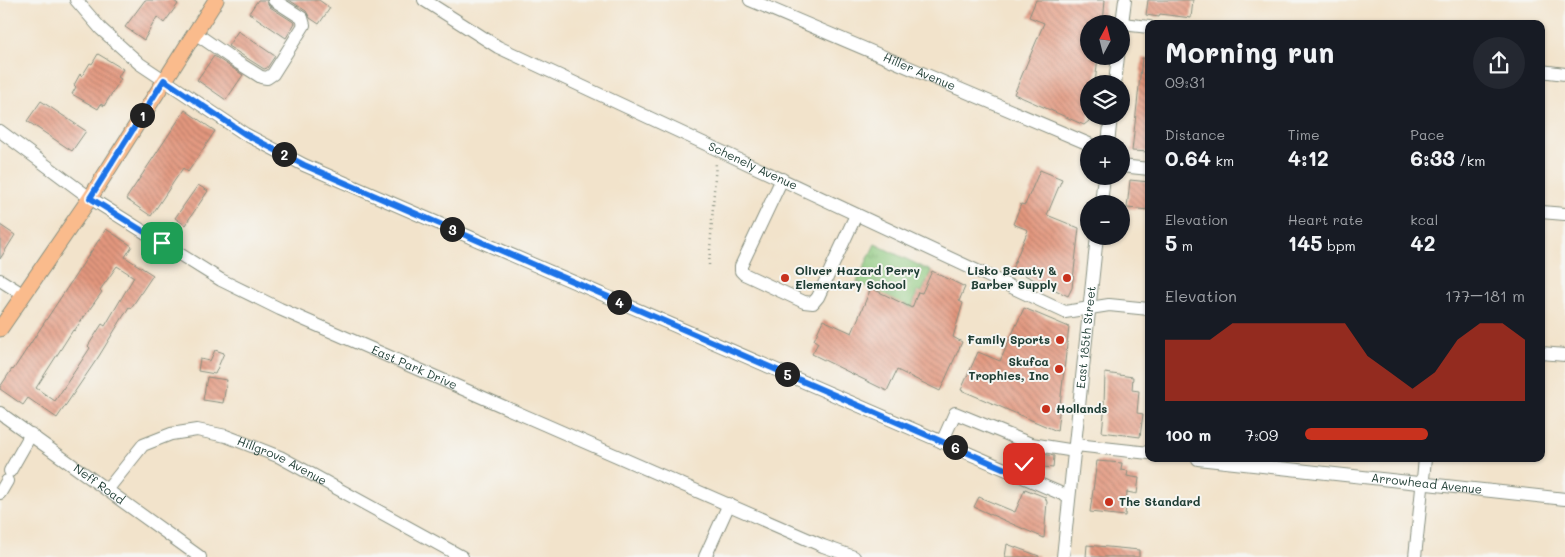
<!DOCTYPE html>
<html lang="en">
<head>
<meta charset="utf-8">
<style>
  body { margin:0; font-family:Mali,sans-serif; background:#242831; color:#f1f3f6; height:100vh; display:flex; flex-direction:column; font-size:19px; white-space:nowrap }
  * { box-sizing:border-box; margin:0 }
  p { font-size:16px; color:#9ea1a6 }
  .icon { flex:none; width:28px; height:28px; fill:none; stroke:currentColor; stroke-width:2; stroke-linecap:round; stroke-linejoin:round }
  .map { position:relative; flex:1; overflow:hidden }
  .drawer { position:absolute; left:1145px; top:20px; width:400px; height:442px; display:flex; flex-direction:column; background:#171b24; border-radius:10px; box-shadow:0 1px 4px #0004 }
  .drawer>* { flex:none }
  .needle { width:32px; rotate:7deg }
  .fabs { position:absolute; left:1080px; top:15px; display:grid; gap:10px }
  .fabs a { display:grid; place-items:center; width:50px; height:50px; border-radius:50%; background:#171b24; box-shadow:0 1px 4px #0004; font-size:25px }
  .pin { position:absolute; display:grid; place-items:center; width:42px; height:42px; color:#fff; margin:-21px; border-radius:10px; box-shadow:0 2px 8px #0006 }
  .km { position:absolute; width:25px; height:25px; margin:-12px; border-radius:50%; background:#222; color:#fff; font-size:14px; line-height:25px; text-align:center }
  .round { display:grid; place-items:center; flex:none; width:52px; height:52px; border-radius:26px; background:#242831 }
  .overview { display:flex; align-items:center; justify-content:space-between; height:85px; padding:0 20px }
  h1 { font-size:28px; font-weight:700; line-height:38px }
  .figures { display:grid; grid-template-columns:repeat(3,1fr); gap:8px; height:85px; padding:5px 20px }
  .figures div { display:grid; align-content:center }
  .figures b { font-size:21px; font-weight:700 }
  .figures small { font-size:14px; font-weight:400 }
  .figures p { font-size:14px }
  .chart { height:140px; padding:10px 20px }
  .chart p { display:flex; justify-content:space-between }
  .chart svg { width:100%; height:90px; margin-top:5px; fill:#c8321e; opacity:.7 }
  ul { padding:0 20px; list-style:none; font-size:16px }
  li { display:grid; grid-template-columns:80px 60px 1fr; align-items:center; height:38px }
  li i { height:12px; border-radius:6px; background:#c8321e }
  .map>svg:first-child { display:block }
</style>
</head>
<body>
<div class="map">
<svg width="1565" height="557" viewBox="0 0 1565 557">
  <defs>
    <pattern id="park-tufts" width="24" height="20" patternUnits="userSpaceOnUse" patternTransform="scale(1.25)"><rect width="24" height="20" fill="#8bc77c"/><path d="M3 7l-1-3M5 7V3M7 7l1-3M15 17l-1-3M17 17v-4M19 17l1-3" fill="none" stroke="#71a366"/></pattern>
    <pattern id="building-back-hatch" width="6" height="6" patternUnits="userSpaceOnUse" patternTransform="scale(1.25)"><rect width="6" height="6" fill="#e3977e"/><path d="M-1 5l2 2M0 0l6 6M5-1l2 2" fill="none" stroke="#b77c68"/></pattern>
  </defs>
  <rect width="100%" height="100%" fill="#f6f6f2"/>
  <filter id="ink" filterUnits="userSpaceOnUse"><feTurbulence type="fractalNoise" baseFrequency=".02" numOctaves="2"/><feDisplacementMap in="SourceGraphic" scale="10" xChannelSelector="R" yChannelSelector="G"/><feConvolveMatrix kernelMatrix="1 2 1 2 8 2 1 2 1" color-interpolation-filters="sRGB"/></filter>
  <filter id="wash" filterUnits="userSpaceOnUse"><feTurbulence type="fractalNoise" baseFrequency=".0096" numOctaves="4" result="noise"/><feDisplacementMap in="SourceGraphic" scale="20" xChannelSelector="R" yChannelSelector="G"/><feGaussianBlur stdDeviation="1.12" result="paint"/><feColorMatrix in="noise" values="0 0 0 0 0 0 0 0 0 0 0 0 0 0 0 0 0 1.4 0 .05"/><feComposite in="paint" operator="in"/></filter>
  <g filter="url(#wash)">
    <rect width="100%" height="100%" fill="#f2e3cb"/>
    <!-- park -->
    <path fill="url(#park-tufts)" stroke="#558258" d="M875,244L931,271L922,292L917,291L912,308L857,282Z"/>
    <g id="blocks">
      <!-- building -->
      <path fill="url(#building-back-hatch)" fill-rule="evenodd" d="M145,0H173L178,4L164,23L157,17L144,40L125,27Z
        M258,0H266L270,7L295,23L286,38L249,13Z
        M289,0H319L330,8L319,24L310,18L306,11Z
        M1036,0H1105L1103,24H1089V56H1098L1095,84H1089V121L1084,125L1014,94L1044,23L1029,17Z
        M1148,0H1193L1191,18L1160,14L1159,17L1146,15Z
        M238,31L275,56L267,68L264,69L228,46Z
        M98,54L123,69L118,77L121,79L104,106L101,104L98,109L72,94L76,87L74,85L80,74L82,76L90,63L92,64Z
        M214,56L243,75L226,100L197,80Z
        M1142,58L1149,59V152L1132,151Z
        M41,101L86,131L72,151L27,121Z
        M185,110L215,131L188,172L183,168L151,216L126,199Z
        M1040,170L1062,179L1047,215L1079,228L1072,288L1068,296L1012,269L1028,230L1013,224L1021,204L1025,205Z
        M1130,180L1149,182V210L1127,208Z
        M198,185L208,191L185,225L175,218Z
        M0,225L15,235L0,259Z
        M106,229L132,246L125,257L153,275L131,308L129,307L99,356L57,418L28,398L23,405L0,389V387L12,369L13,370ZM117,266L134,277L105,326L102,324L88,346L90,348L55,401L36,388L73,330L74,331L102,292L100,290Z
        M932,271L965,287L959,301L963,303L953,337L962,342L940,391L897,370L887,391L812,354L818,343L814,340L823,320L852,333L871,288L912,308L918,292L922,293Z
        M1024,308L1069,327L1057,431L961,390L978,352L1000,361Z
        M215,350L224,353L215,374L198,371L200,359L210,361Z
        M1105,373L1133,377L1132,390L1139,391L1137,413L1143,414L1140,437L1102,432L1105,405H1104Z
        M207,377L227,380L223,403L203,400Z
        M1036,453L1054,456L1053,468L1033,466Z
        M1097,461L1122,463L1121,470L1128,471L1127,476L1139,478L1137,494L1127,492L1125,516L1090,512Z
        M1025,489L1045,497L1047,502L1044,538L974,507L979,497L1015,512Z
        M1007,544L1039,556V557H1005Z
        M1087,545L1139,550V557H1086Z"/>
    </g>
  </g>
  <g filter="url(#ink)">
    <use href="#blocks" fill-opacity="0" stroke="#889080" stroke-width="1"/>
    <g fill="none" stroke-linecap="round" stroke-linejoin="round">
      <!-- minor casing -->
      <g stroke="#889080" stroke-width="14">
        <g id="minor">
          <path d="M76,0L101,29L140,64L245,134L304,165L1069,497"/>
          <path id="s1" d="M424,0L498,47L1065,312L1109,305L1149,309"/>
          <path id="s2" d="M750,0L1089,144"/>
          <path d="M1122,24L1149,27"/>
          <path d="M1121,31L1125,0"/>
          <path d="M195,33L237,62L261,77L267,78L273,74L304,25L302,18L274,0"/>
          <path d="M1541,71L1565,74"/>
          <path d="M1115,84L1118,56"/>
          <path id="s3" d="M0,131L90,198L221,280L280,309L823,546L854,557"/>
          <path d="M1108,144L1111,116"/>
          <path d="M1121,166L1149,169"/>
          <path d="M782,179L741,266V271L744,274L804,302L813,303L818,297L856,215"/>
          <path d="M1101,204L1104,176"/>
          <path d="M1541,212L1565,214"/>
          <path d="M0,280L24,295"/>
          <path d="M1541,353L1565,355"/>
          <path id="s4" d="M0,413L200,557"/>
          <path d="M942,442L955,413L1031,444L1075,451"/>
          <path d="M1076,445L1149,453"/>
          <path id="s5" d="M1198,459L1565,499"/>
          <path d="M10,471L31,434"/>
          <path d="M1019,475L1031,444"/>
          <path id="s6" d="M107,490L143,445L171,434L197,430L226,436L280,457L462,557"/>
          <path d="M0,493L7,481"/>
          <path d="M705,557L729,504"/>
          <path id="s7" d="M1063,557L1097,236"/>
          <path d="M1415,557L1425,459"/>
        </g>
      </g>
      <!-- major casing -->
      <g stroke="#889080" stroke-width="17">
        <path id="major" d="M0,329L90,198L216,0"/>
      </g>
      <!-- path -->
      <path stroke="#889080" stroke-width="2.5" stroke-dasharray="1 4" stroke-linecap="butt" d="M709,265L716,162"/>
      <!-- minor -->
      <use href="#minor" stroke="#fff" stroke-width="12"/>
      <!-- major -->
      <use href="#major" stroke="#fabb8c" stroke-width="15"/>
    </g>
  </g>
  <g fill="none" stroke-linecap="round" stroke-linejoin="round" filter="url(#ink)">
    <!-- route casing -->
    <g stroke="#fff" stroke-width="10">
      <path id="route" d="M162,243L90,198L164,80L245,134L304,165L1019,475L1024,464"/>
    </g>
    <!-- route -->
    <use href="#route" stroke="#1a73e8" stroke-width="6"/>
  </g>
  <!-- markers -->
  <g fill="#c8321e" stroke="#f6f6f2" stroke-width="2">
    <circle cx="785" cy="278" r="5"/>
    <circle cx="1067" cy="278" r="5"/>
    <circle cx="1060" cy="340" r="5"/>
    <circle cx="1059" cy="369" r="5"/>
    <circle cx="1046" cy="409" r="5"/>
    <circle cx="1109" cy="502" r="5"/>
  </g>
  <g text-anchor="middle" stroke-width="4" stroke-linejoin="round" paint-order="stroke">
    <!-- street labels -->
    <g font-size="12" fill="#1f3d34" stroke="#f6f6f2">
      <text dy="4" stroke="none"><textPath href="#s2" startOffset="184">Hiller Avenue</textPath></text>
      <text dy="4" stroke="none"><textPath href="#s1" startOffset="369">Schenely Avenue</textPath></text>
      <text dy="4" stroke="none"><textPath href="#s7" startOffset="221">East 185th Street</textPath></text>
      <text dy="4" stroke="none"><textPath href="#s3" startOffset="479">East Park Drive</textPath></text>
      <text dy="4" stroke="none"><textPath href="#s6" startOffset="205">Hillgrove Avenue</textPath></text>
      <text dy="4" stroke="none"><textPath href="#s5" startOffset="230">Arrowhead Avenue</textPath></text>
      <text dy="4" stroke="none"><textPath href="#s4" startOffset="122">Neff Road</textPath></text>
    </g>
    <!-- poi labels -->
    <g font-size="12" font-weight="bold" fill="#1f3d34" stroke="#f6f6f2" text-anchor="start">
      <text x="795" y="275">Oliver Hazard Perry<tspan x="795" dy="14">Elementary School</tspan></text>
      <text x="1057" y="275" text-anchor="end">Lisko Beauty &amp;<tspan x="1057" dy="14">Barber Supply</tspan></text>
      <text x="1050" y="344" text-anchor="end">Family Sports</text>
      <text x="1049" y="366" text-anchor="end">Skufca<tspan x="1049" dy="14">Trophies, Inc</tspan></text>
      <text x="1056" y="413">Hollands</text>
      <text x="1119" y="506">The Standard</text>
    </g>
  </g>
</svg>
<div class="fabs">
<a><svg class="needle" viewBox="-14 -14 28 28"><path d="M0-13l5 13h-10z" fill="#e53935"/><path d="M0 13l5-13h-10z" fill="#9ea1a6"/></svg></a>
<a><svg class="icon" aria-label="layers" viewBox="0 0 24 24"><path d="M12 4l9 5-9 5-9-5zM3 14l9 5 9-5"/></svg></a>
<a>+</a>
<a>−</a>
</div>
<div class="pin" style="left:162px;top:243px;background:#1e9e55"><svg class="icon" aria-label="arrive" viewBox="0 0 24 24"><path d="M6 21V4h12l-3 4 3 4H6"/></svg></div>
<div class="pin" style="left:1024px;top:464px;background:#d93025"><svg class="icon" aria-label="check" viewBox="0 0 24 24"><path d="M5 12l5 5 9-10"/></svg></div>
<b class="km" style="left:142px;top:115px">1</b>
<b class="km" style="left:284px;top:154px">2</b>
<b class="km" style="left:452px;top:229px">3</b>
<b class="km" style="left:619px;top:302px">4</b>
<b class="km" style="left:787px;top:374px">5</b>
<b class="km" style="left:955px;top:447px">6</b>
<section class="drawer">
<div class="overview"><div><h1>Morning run</h1><p>09:31</p></div><a class="round"><svg class="icon" aria-label="share" viewBox="0 0 24 24"><path d="M12 15V3M7 8l5-5 5 5M5 13v7h14v-7"/></svg></a></div>
<div class="figures">
<div><p>Distance</p><b>0.64<small> km</small></b></div>
<div><p>Time</p><b>4:12</b></div>
<div><p>Pace</p><b>6:33<small> /km</small></b></div>
</div>
<div class="figures">
<div><p>Elevation</p><b>5<small> m</small></b></div>
<div><p>Heart rate</p><b>145<small> bpm</small></b></div>
<div><p>kcal</p><b>42</b></div>
</div>
<div class="chart"><p><span>Elevation</span>177–181 m</p>
<svg viewBox="0 0 160 44" preserveAspectRatio="none"><path d="M0 44V14L10 14L20 14L30 6L40 6L50 6L60 6L70 6L80 6L90 22L100 30L110 38L120 30L130 14L140 6L150 6L160 14V44z"/></svg>
</div>
<ul>
<li><b>100 m</b>7:09<i style="width:56%"></i></li>
</ul>
</section>
</div>
</body>
</html>
